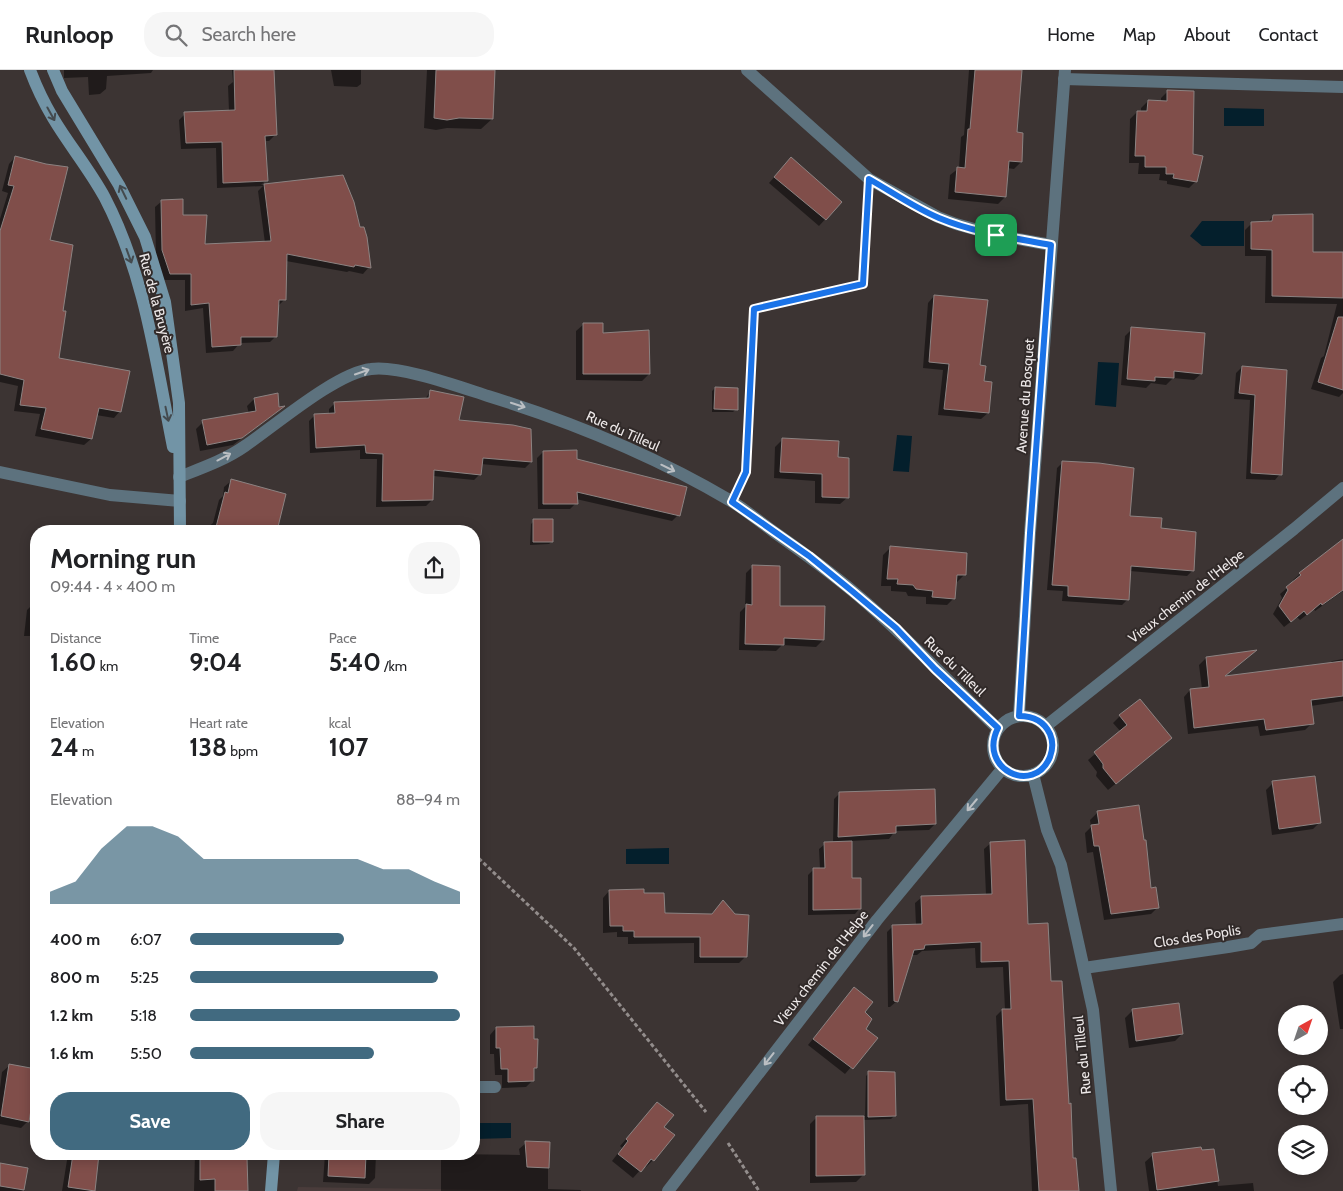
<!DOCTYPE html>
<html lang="en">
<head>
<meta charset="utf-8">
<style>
  body { margin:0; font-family:Cabin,sans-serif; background:#f6f6f6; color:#202124; height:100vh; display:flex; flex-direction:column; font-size:19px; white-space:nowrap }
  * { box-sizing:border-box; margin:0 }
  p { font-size:16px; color:#757577 }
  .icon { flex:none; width:28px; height:28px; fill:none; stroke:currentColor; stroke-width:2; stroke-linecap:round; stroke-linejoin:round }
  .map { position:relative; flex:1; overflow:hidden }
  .panel { position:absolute; left:30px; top:455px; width:450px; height:635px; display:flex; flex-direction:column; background:#fff; border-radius:20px; box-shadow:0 2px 12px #0003 }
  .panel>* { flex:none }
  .needle { width:32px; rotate:40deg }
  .buttons { position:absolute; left:1278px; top:935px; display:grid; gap:10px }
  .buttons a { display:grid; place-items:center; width:50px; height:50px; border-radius:50%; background:#fff; box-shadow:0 2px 12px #0003; font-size:25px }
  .pin { position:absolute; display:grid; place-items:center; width:42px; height:42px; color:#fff; margin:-21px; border-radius:10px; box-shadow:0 2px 8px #0006 }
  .round { display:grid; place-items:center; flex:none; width:52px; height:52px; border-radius:20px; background:#f6f6f6 }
  .overview { display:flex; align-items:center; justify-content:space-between; height:85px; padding:0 20px }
  h1 { font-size:28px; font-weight:700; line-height:38px }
  .metrics { display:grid; grid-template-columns:repeat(3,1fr); gap:8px; height:85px; padding:5px 20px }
  .metrics div { display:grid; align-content:center }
  .metrics b { font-size:25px; font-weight:700 }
  .metrics small { font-size:14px; font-weight:400 }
  .metrics p { font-size:14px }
  .chart { height:140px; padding:10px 20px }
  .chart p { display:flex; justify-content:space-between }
  .chart svg { width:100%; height:90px; margin-top:5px; fill:#416a80; opacity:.7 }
  .primary-button { display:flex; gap:10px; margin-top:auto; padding:10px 20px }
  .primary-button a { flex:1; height:58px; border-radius:20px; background:#416a80; color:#fff; font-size:20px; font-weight:700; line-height:58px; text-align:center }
  .primary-button a+a { background:#f6f6f6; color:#202124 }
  ul { padding:0 20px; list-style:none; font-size:16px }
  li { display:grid; grid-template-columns:80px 60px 1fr; align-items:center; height:38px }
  li i { height:12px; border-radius:6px; background:#416a80 }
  header { display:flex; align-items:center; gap:30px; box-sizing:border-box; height:70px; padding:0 25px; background:#fff; border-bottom:1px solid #e0e0e0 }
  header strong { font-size:24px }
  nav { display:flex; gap:28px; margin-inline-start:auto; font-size:18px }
  .search { width:350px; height:45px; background:#f6f6f6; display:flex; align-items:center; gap:12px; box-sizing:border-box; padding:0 18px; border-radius:20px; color:#757577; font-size:19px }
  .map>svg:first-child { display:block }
</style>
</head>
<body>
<header>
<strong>Runloop</strong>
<div class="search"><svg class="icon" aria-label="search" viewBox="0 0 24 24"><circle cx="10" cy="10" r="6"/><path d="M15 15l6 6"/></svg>Search here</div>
<nav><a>Home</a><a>Map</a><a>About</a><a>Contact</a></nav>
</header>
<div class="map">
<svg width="1343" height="1121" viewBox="0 0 1343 1121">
  <rect width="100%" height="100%" fill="#3c3433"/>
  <!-- built -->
  <path fill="#4a3c3b" d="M298,1117L562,1121H297Z"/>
  <!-- water -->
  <path fill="#041f2c" d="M1224,38L1264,39V56H1224Z
    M1202,151H1244V176H1202L1190,166Z
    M1098,292L1119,293L1116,337L1095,335Z
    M897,365L912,366L909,402L893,401Z
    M669,778V794H626V779Z
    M474,1053H511V1068L474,1069Z"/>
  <!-- shadow -->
  <path fill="#0007" d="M64,0H153L151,3L107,6L106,19L100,24L89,25L88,7L64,8Z
    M232,0H274L275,65L269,71H264L266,110L261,115L343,106L369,197L363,204L349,201L347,202L286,191L285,229L278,236L276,266L270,272L240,273L233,281L206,283L203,238L185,241V210H164L156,186L155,137L162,131L182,147L204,175L265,173L258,121L263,116L217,118L216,78L181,79L179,50L185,44L229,41L228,16L233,12Z
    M331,0H361V14L357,17L334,16Z
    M427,0H494L492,49L481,59L447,58L436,60L424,58Z
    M969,0H1021L1016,63L1021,92L1014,99L1007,98L1005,127L998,134L948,129L950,105L959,98L961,67L964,65Z
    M1168,21L1192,85L1196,111L1189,118L1167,114V111L1159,110L1160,104H1138L1139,93H1129L1130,49L1137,42H1141V38L1148,31L1161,32V28Z
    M15,87L49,171L62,242L58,289L120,341L114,348L96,345L91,369L84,375L35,366L40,344L14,341L18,316L0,312V149L8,123L2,121L9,94Z
    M785,95L841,132L819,156L769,113Z
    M1273,146L1311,183L1343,184V323L1339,327L1311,319L1321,288L1324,286L1337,234L1265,233L1266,186H1245V160L1252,153H1267Z
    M934,226L979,296L988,343L981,349L938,345L943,300L923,298L928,233Z
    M584,254L602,264L649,304L642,311L576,310V261Z
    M1132,259L1201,304L1194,310L1173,308L1166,315L1151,313L1146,318L1121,315L1125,266Z
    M1242,297L1286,301L1280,404L1275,410L1246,409L1250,330L1234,329L1236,303Z
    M715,318L736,339L733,342H712V321Z
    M431,321L458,351L531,392L525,398L481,394L480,404L474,410L433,406L432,430L426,436L376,437L377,389H360V380L310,383L309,351L315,345H329V339L335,333L425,329Z
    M254,329L278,339L281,338L233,375L200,381L196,359L203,352L249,344L247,336Z
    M782,370L837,388L848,427L840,434L815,433V411L774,408L775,377Z
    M543,382L576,390L678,445L672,451L576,429V433L570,439H538L537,388Z
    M1063,392L1128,447L1160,459L1193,500L1187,506L1130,501L1128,529L1122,535L1062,531L1063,521L1047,520L1057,398Z
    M231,411L284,425L276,461H203L213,453L219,430L223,426L224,417Z
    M534,451L552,471L549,474L530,475L531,454Z
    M1343,470V521L1315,541L1314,539L1300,550L1297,547L1284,557L1273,544L1282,528L1280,524L1294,512L1293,510L1300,504Z
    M890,478L964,505L957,512H955L954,528L947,535L926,534V527L908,526L906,522L891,521V516H881L883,485Z
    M753,496L779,537L823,570L816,577L782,575L776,581L739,580L740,542L745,537L746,503Z
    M34,533H36V566H24L27,540Z
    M1249,586L1223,608L1329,594L1332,591L1343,589V631L1311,636L1312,653L1305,660L1260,666L1258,656L1188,664L1184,627L1190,620L1202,619L1199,595L1206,588Z
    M1120,646L1163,674L1108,720L1096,706L1097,702L1088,690L1121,662L1113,653Z
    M1273,713L1320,752L1313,759L1272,765L1266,720Z
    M840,723L935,754L929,760L895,761L889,769L850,771L851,810L860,838L855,844L808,845V805L814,799H820L819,779L825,774L833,773L834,729Z
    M1097,743L1150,819L1158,837L1151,844L1104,850L1093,782L1087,783L1085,763L1091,757L1090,750Z
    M991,773L1027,855L1049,912L1077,1121H1032L1028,1034L1000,1036L996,946L1002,940H1005L1003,897L976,898L975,878L922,881L917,885H911L897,931L890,937H888L887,862L893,856L916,855L915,833L922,827L986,825L984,779Z
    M609,821L643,825L663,844L711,845L717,838L746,886L739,893H694V873L628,874V867H617V862L603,863V828Z
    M1343,904V959H1340L1333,912L1340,905Z
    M854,918L864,959L876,968L845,1004L808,975Z
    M1132,941L1182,964L1175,971L1129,978L1125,948Z
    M496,958L536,997L532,1001V1011L526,1017L502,1018V1005H495L494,984H490V965Z
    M10,995L36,1000L28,1051L21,1058L0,1054V1018L2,1002Z
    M869,1003L894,1046L891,1049L863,1050V1105L856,1112L810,1113V1054L817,1047H865L866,1006Z
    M657,1034L663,1057L653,1090L646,1097L644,1096L633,1108L612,1091L622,1078L620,1076Z
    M526,1073H548V1119L581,1120V1121H441V1089L446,1084L520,1085L519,1079Z
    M1213,1080L1218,1116L1253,1113L1254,1121H1149L1145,1092L1153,1085Z
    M68,1084H98L93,1121H62Z
    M195,1084H245L247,1121H194Z
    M325,1084H376L375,1108L369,1114L323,1112Z
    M0,1094L23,1120L21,1121H0Z"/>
  <!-- building -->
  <path fill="#804e4a" stroke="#8c8382" d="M234,0H274L277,65L265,66L268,111L223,113L222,72L186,73L184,42L235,40Z
    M436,0H495L493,49L459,48L447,50L434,48Z
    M975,0H1022L1017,62L1023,63L1022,92L1009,91L1006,127L955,122L957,97L965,98L968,59H970Z
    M1167,20L1194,21L1193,84L1203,86L1197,112L1173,108L1174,104H1166V97H1145V86H1135L1137,41H1147L1148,30L1167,31Z
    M15,86L46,94L68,97L50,170L73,175L63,241H66L59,288L130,301L121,342L99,338L92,369L41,359L46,338L20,335L24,310L0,304V161L14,116L8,115Z
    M791,87L842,132L826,150L774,107Z
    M343,105L354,132L360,157H364L367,167L371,198L355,195L354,197L287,184L286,230H279L277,267H241V275L212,277L209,233L191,235V204H170L162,180L161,130L183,129V145H207L205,174L271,171L264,114Z
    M1313,144V182H1343V228L1272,226V180L1251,179V152L1272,151L1273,145Z
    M934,225L988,230L980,295L986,296L984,311L992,312L989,343L944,339L949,294L929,292Z
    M1338,247H1343V320L1318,312Z
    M583,253H603V263L649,260L650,304H583Z
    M1131,257L1205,263L1202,304L1174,301V308L1155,307V311L1127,309Z
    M1242,296L1287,300L1282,405L1251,403L1255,325L1239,323Z
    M715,317L738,318V340L714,339Z
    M430,320L464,327L459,350L513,355L531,359L532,392L483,388L481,405L434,400L433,430L382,431L383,384L366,383L365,375L316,378L314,344L335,343L334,332L429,328Z
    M278,323L279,337L285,336L242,368L207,375L202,350L256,341L254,328Z
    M782,368L839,371L838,387L849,388V428L822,427V404L780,402Z
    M577,380V389L687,417L680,446L577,422L578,434H543V381Z
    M1062,391L1099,393L1134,398L1130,446L1162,448L1161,458L1196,462L1194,501L1131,496L1129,530L1068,526V516L1052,515Z
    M231,409L286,424L277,461H215L225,422L228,423Z
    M533,449H553V472H533Z
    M1343,469V520L1322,535L1321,533L1307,545L1304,541L1291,552L1279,536L1288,520L1286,517L1301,505L1299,503Z
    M890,476L967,483L966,505H957L955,529L932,527L933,521L916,519L913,515L897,514L898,509H887Z
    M752,495L780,496V536H825L824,570L784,568V575L745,574L746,534L752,535Z
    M1257,580L1225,606L1343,591V626L1311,630L1314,654L1266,660L1264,649L1194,658L1190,619L1209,617L1206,587Z
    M1140,629L1172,668L1116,714L1103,698V694L1094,682L1127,655L1119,645Z
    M1315,706L1321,753L1279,759L1272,711Z
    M935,719L936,754L896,756V763L838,767L839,722Z
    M1139,735L1144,770H1146L1151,818L1156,817L1159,838L1111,844L1099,776H1094L1091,755L1099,754L1097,741Z
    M1025,770L1028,854L1048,853L1051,911H1062L1069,1034L1071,1033L1073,1088H1076L1079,1121H1039L1033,1029L1006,1030L1002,939H1011L1009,891L981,892V872L925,875L924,879L914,880L898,932L894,931L892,855L922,854L921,826L992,824L990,772Z
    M852,771V808H861V839L813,840V798H825L824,772Z
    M644,819V823H664L665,843L712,844L723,830L735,844L749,845L747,887H700V867H634V861H623V856H610L609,820Z
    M854,917L873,932L865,942L872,949L866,959L878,968L853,999L813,969Z
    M1179,933L1183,964L1136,971L1132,939Z
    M534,956V969H538L537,998H534V1011L508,1012V999H501L500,978H496V957Z
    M9,994L36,999V1009L29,1052L1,1046Z
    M868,1001L895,1002L896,1046L868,1047Z
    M657,1032L674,1045L664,1057L675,1065L654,1091L651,1089L641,1102L618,1084L628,1071L626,1069Z
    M816,1046H864L865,1105L816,1106Z
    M525,1071L550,1072L549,1098L527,1097Z
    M1201,1077L1202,1080L1214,1079L1219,1111L1157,1120L1152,1083Z
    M73,1084H99L95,1121L68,1117Z
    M329,1084H366L365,1108L328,1106Z
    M228,1086L229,1088H247L248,1121H215V1109L200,1110V1087Z
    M0,1093L28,1098L24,1120L0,1116Z"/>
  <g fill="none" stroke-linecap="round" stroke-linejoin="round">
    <!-- path -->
    <path stroke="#938d8c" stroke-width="3" stroke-dasharray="4 2.5" stroke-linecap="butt" d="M740,414L746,401L754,239L863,214L868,129
      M474,784L574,878L706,1042
      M728,1073L759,1121"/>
    <!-- lane -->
    <path stroke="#5d727e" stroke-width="12" d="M1064,9L1343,17
      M0,402L110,425L180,431
      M474,1017H495"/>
    <!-- street -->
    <path stroke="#5d727e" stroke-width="12" d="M747,0L869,109L938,147L956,154L996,165L1051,175
      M179,407C202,398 225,390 245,376C276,355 336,303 371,299C400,295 460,317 488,326C572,352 655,386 731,431C746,440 760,452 774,462C801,481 829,501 855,523C905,565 950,613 998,659
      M1019,646L1030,463L1065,0
      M993 676a30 30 0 1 1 60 0a30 30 0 1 1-60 0Z
      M1046,656L1294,459L1343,418
      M1033,704L1047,760L1061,795L1093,940L1111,1121
      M1084,898L1228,877L1251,873L1260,865L1343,854
      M668,1121L877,850L1003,698"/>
    <!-- secondary -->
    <path stroke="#7294a6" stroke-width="12" d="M30,0C36,16 44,33 53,48C69,75 90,100 105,128C145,205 156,293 173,377
      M53,0L62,21L119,115L145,167L165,232L179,333L180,461
      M271,1121L274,1084"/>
  </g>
  <!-- one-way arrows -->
  <defs><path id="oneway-shaft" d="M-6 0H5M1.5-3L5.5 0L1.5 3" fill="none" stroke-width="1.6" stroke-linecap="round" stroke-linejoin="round" transform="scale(1.25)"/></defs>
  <g stroke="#444a4e">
    <use href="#oneway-shaft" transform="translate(51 44) rotate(61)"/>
    <use href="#oneway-shaft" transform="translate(123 122) rotate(-116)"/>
    <use href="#oneway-shaft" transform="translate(129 186) rotate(70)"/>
    <use href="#oneway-shaft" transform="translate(167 344) rotate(78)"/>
  </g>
  <g stroke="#bbbfc3">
    <use href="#oneway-shaft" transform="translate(362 302) rotate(-19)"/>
    <use href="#oneway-shaft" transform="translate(518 335) rotate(18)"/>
    <use href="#oneway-shaft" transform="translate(224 387) rotate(-28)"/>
    <use href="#oneway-shaft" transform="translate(668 398) rotate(26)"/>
    <use href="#oneway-shaft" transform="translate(972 735) rotate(130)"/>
    <use href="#oneway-shaft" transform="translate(868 861) rotate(128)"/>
    <use href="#oneway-shaft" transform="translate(769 989) rotate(128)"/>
  </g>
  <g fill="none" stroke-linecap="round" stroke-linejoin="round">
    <!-- route casing -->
    <g stroke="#fff" stroke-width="10">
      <path id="route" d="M869,109C892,122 915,138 939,148C975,163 1014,168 1051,175L1030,463L1019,646C1032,646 1044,651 1050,664C1053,671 1053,679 1050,687C1034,726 977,699 998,658L935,599L896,558L852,521L809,486L732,432L746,402L754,239L863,214Z"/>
    </g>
    <!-- route -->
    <use href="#route" stroke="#1a73e8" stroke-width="6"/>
  </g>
  <g text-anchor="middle" stroke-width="4" stroke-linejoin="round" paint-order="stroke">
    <!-- street labels -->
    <g font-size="14" fill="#ede8e8" stroke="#312a29">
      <text transform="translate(157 233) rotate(75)" y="5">Rue de la Bruyère</text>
      <text transform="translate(1025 326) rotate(-86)" y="5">Avenue du Bosquet</text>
      <text transform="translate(623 361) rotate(24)" y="5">Rue du Tilleul</text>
      <text transform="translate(1186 526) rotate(-38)" y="5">Vieux chemin de l'Helpe</text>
      <text transform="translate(955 596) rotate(44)" y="5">Rue du Tilleul</text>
      <text transform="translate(1197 866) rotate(-9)" y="5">Clos des Poplis</text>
      <text transform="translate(821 898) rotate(-52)" y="5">Vieux chemin de l'Helpe</text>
      <text transform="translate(1082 985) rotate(-96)" y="5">Rue du Tilleul</text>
    </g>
  </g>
</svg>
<div class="buttons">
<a><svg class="needle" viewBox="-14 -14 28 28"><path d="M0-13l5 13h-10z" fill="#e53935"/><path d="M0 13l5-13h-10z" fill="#757577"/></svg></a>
<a><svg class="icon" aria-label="locate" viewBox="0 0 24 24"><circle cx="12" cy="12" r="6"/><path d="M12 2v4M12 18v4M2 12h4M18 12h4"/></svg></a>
<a><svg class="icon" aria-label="layers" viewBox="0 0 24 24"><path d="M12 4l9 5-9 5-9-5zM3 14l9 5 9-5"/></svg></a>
</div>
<div class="pin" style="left:996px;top:165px;background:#1e9e55"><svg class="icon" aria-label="arrive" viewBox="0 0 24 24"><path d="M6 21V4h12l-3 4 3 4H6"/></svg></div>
<section class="panel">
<div class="overview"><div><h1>Morning run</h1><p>09:44 · 4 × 400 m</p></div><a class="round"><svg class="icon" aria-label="share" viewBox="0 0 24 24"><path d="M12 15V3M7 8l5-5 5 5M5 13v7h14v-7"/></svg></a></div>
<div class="metrics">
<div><p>Distance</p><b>1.60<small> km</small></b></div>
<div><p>Time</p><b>9:04</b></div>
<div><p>Pace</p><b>5:40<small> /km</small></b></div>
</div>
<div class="metrics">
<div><p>Elevation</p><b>24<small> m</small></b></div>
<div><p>Heart rate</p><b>138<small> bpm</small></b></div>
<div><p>kcal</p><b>107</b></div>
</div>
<div class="chart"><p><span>Elevation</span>88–94 m</p>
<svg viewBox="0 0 160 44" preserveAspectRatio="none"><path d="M0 44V38L10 33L20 17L30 6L40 6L50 11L60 22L70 22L80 22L90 22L100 22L110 22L120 22L130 27L140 27L150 33L160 38V44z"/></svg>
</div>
<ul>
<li><b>400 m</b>6:07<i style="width:57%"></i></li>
<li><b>800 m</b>5:25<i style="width:92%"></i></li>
<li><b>1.2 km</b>5:18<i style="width:100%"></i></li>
<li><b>1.6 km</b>5:50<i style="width:68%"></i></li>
</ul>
<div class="primary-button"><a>Save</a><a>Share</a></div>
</section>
</div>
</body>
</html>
